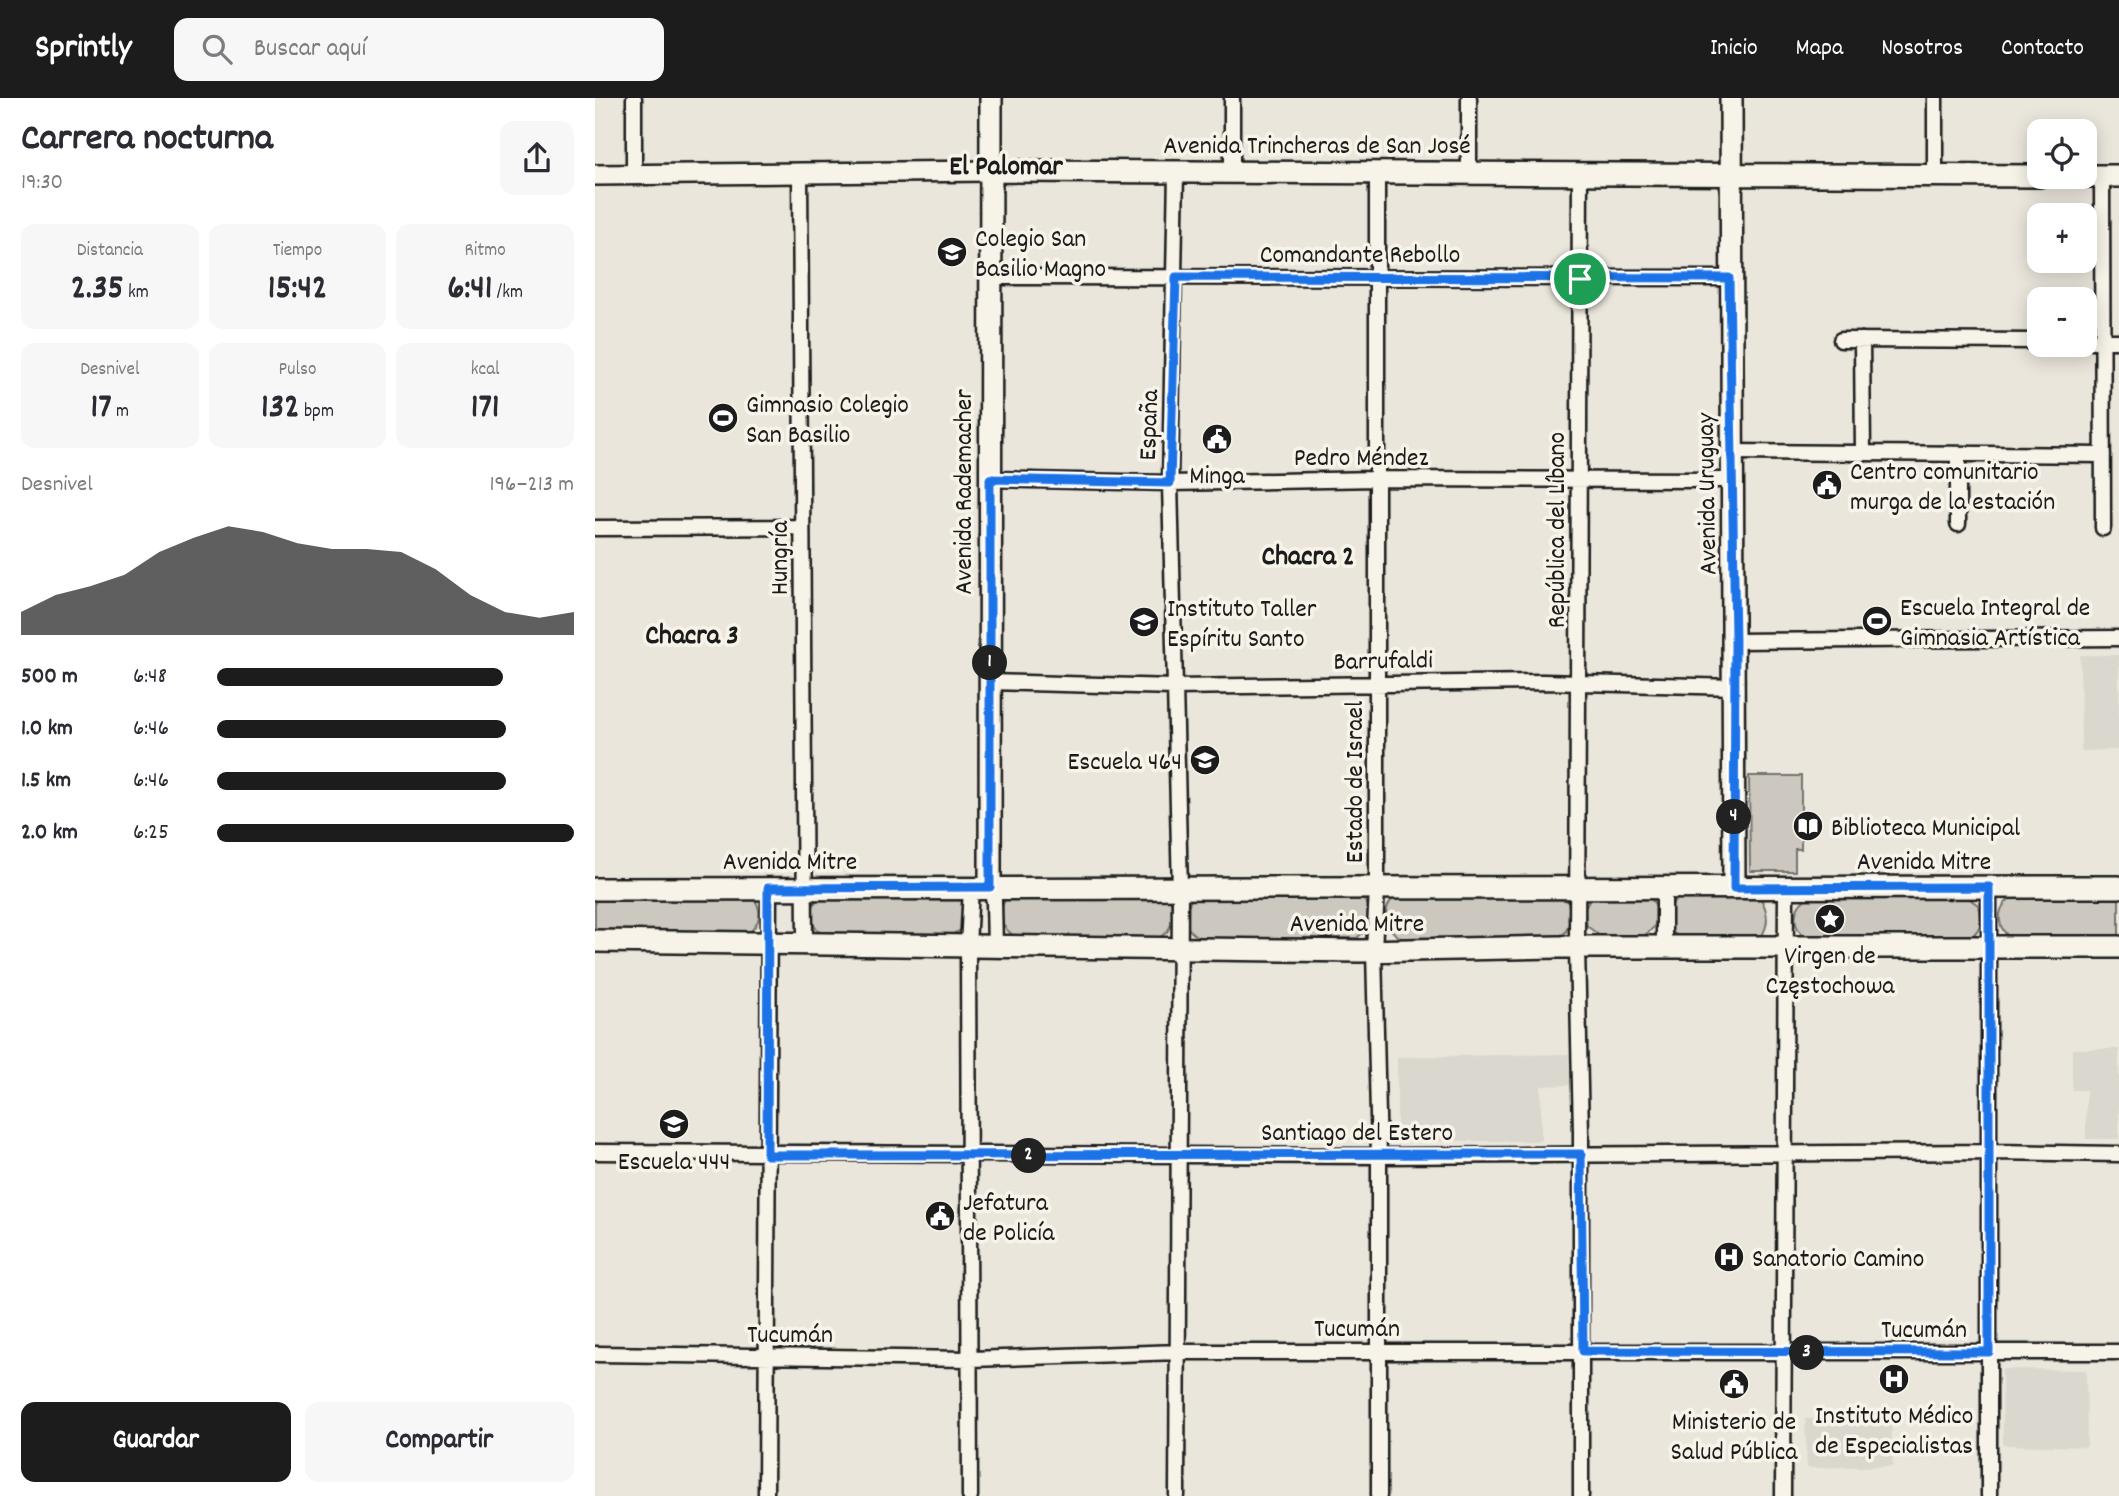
<!DOCTYPE html>
<html lang="es">
<head>
<meta charset="utf-8">
<style>
  body { margin:0; font-family:Dekko,sans-serif; background:#f7f7f7; color:#2b2b33; height:100vh; display:flex; flex-direction:column; font-size:26px; white-space:nowrap }
  * { box-sizing:border-box; margin:0 }
  p { font-size:23px; color:#7c7c81 }
  .icon { flex:none; width:38px; height:38px; fill:none; stroke:currentColor; stroke-width:2; stroke-linecap:round; stroke-linejoin:round }
  .map { position:relative; flex:1; overflow:hidden }
  .panel { display:flex; flex-direction:column; background:#fff; width:595px }
  .panel>* { flex:none }
  .fabs { position:absolute; left:1432px; top:21px; display:grid; gap:14px }
  .fabs a { display:grid; place-items:center; width:70px; height:70px; border-radius:14px; background:#fff; box-shadow:0 4px 18px #0003; font-size:35px }
  .pin { position:absolute; display:grid; place-items:center; width:60px; height:60px; color:#fff; margin:-30px; border:4px solid #fff; border-radius:50%; box-shadow:0 2px 7px #0007 }
  .km { position:absolute; width:35px; height:35px; margin:-18px; border-radius:50%; background:#222; color:#fff; font-size:19px; line-height:35px; text-align:center }
  .round { display:grid; place-items:center; flex:none; width:74px; height:74px; border-radius:14px; background:#f7f7f7 }
  .head { display:flex; align-items:center; justify-content:space-between; height:119px; padding:0 21px }
  h1 { font-size:38px; font-weight:700; line-height:52px }
  .figures { display:grid; grid-template-columns:repeat(3,1fr); gap:10px; height:119px; padding:7px 21px }
  .figures div { display:grid; align-content:center; border-radius:14px; background:#f7f7f7; text-align:center }
  .figures b { font-size:35px; font-weight:700 }
  .figures small { font-size:19px; font-weight:400 }
  .figures p { font-size:19px }
  .chart { height:196px; padding:14px 21px }
  .chart p { display:flex; justify-content:space-between }
  .chart svg { width:100%; height:126px; margin-top:7px; fill:#1c1c1c; opacity:.7 }
  .primary-button { display:flex; gap:14px; margin-top:auto; padding:14px 21px }
  .primary-button a { flex:1; height:80px; border-radius:14px; background:#1c1c1c; color:#fff; font-size:28px; font-weight:700; line-height:80px; text-align:center }
  .primary-button a+a { background:#f7f7f7; color:#2b2b33 }
  ul { padding:0 21px; list-style:none; font-size:23px }
  li { display:grid; grid-template-columns:112px 84px 1fr; align-items:center; height:52px }
  li i { height:18px; border-radius:9px; background:#1c1c1c }
  header { display:flex; align-items:center; gap:42px; box-sizing:border-box; height:98px; padding:0 35px; background:#1c1c1c; color:#fff }
  header strong { font-size:33px }
  nav { display:flex; gap:38px; margin-inline-start:auto; font-size:24px }
  .search { width:490px; height:63px; background:#f7f7f7; display:flex; align-items:center; gap:18px; box-sizing:border-box; padding:0 24px; border-radius:14px; color:#7c7c81; font-size:26px }
  main { display:flex; flex:1; min-height:0 }
  .map>svg:first-child { display:block }
</style>
</head>
<body>
<header>
<strong>Sprintly</strong>
<div class="search"><svg class="icon" aria-label="search" viewBox="0 0 24 24"><circle cx="10" cy="10" r="6"/><path d="M15 15l6 6"/></svg>Buscar aquí</div>
<nav><a>Inicio</a><a>Mapa</a><a>Nosotros</a><a>Contacto</a></nav>
</header>
<main>
<section class="panel">
<div class="head"><div><h1>Carrera nocturna</h1><p>19:30</p></div><a class="round"><svg class="icon" aria-label="share" viewBox="0 0 24 24"><path d="M12 15V3M7 8l5-5 5 5M5 13v7h14v-7"/></svg></a></div>
<div class="figures">
<div><p>Distancia</p><b>2.35<small> km</small></b></div>
<div><p>Tiempo</p><b>15:42</b></div>
<div><p>Ritmo</p><b>6:41<small> /km</small></b></div>
</div>
<div class="figures">
<div><p>Desnivel</p><b>17<small> m</small></b></div>
<div><p>Pulso</p><b>132<small> bpm</small></b></div>
<div><p>kcal</p><b>171</b></div>
</div>
<div class="chart"><p><span>Desnivel</span>196–213 m</p>
<svg viewBox="0 0 160 44" preserveAspectRatio="none"><path d="M0 44V36L10 30L20 27L30 23L40 15L50 10L60 6L70 8L80 12L90 14L100 14L110 15L120 21L130 30L140 36L150 38L160 36V44z"/></svg>
</div>
<ul>
<li><b>500 m</b>6:48<i style="width:80%"></i></li>
<li><b>1.0 km</b>6:46<i style="width:81%"></i></li>
<li><b>1.5 km</b>6:46<i style="width:81%"></i></li>
<li><b>2.0 km</b>6:25<i style="width:100%"></i></li>
</ul>
<div class="primary-button"><a>Guardar</a><a>Compartir</a></div>
</section>
<div class="map">
<svg width="1524" height="1398" viewBox="0 0 1524 1398">
  <rect width="100%" height="100%" fill="#eae6dc"/>
  <filter id="ink" filterUnits="userSpaceOnUse"><feTurbulence type="fractalNoise" baseFrequency=".0143" numOctaves="2"/><feDisplacementMap in="SourceGraphic" scale="14" xChannelSelector="R" yChannelSelector="G"/><feConvolveMatrix kernelMatrix="1 2 1 2 8 2 1 2 1" color-interpolation-filters="sRGB"/></filter>
  <g filter="url(#ink)">
    <!-- built -->
    <path fill="#dad7ce" d="M1485,557H1524V657L1522,652L1486,653Z
      M1477,951H1524V1041H1491V992H1477Z
      M974,956L975,987L946,988V1043H802V959Z
      M1407,1271L1491,1272L1492,1349L1408,1347Z
      M1296,1320L1298,1368L1212,1370L1210,1321Z"/>
    <!-- green -->
    <path fill="#ccc8c0" stroke="#74726e" stroke-width="2" d="M1154,678H1206V751H1200V773H1155Z
      M0,793L155,796C169,810 167,827 150,837L0,838Z
      M364,796L369,802V831L351,839H232C214,830 212,814 224,799Z
      M1053,797C1067,811 1066,828 1048,838H1005L992,828L989,812L997,798Z
      M1369,797L1383,807C1390,822 1386,833 1372,842L1215,843C1196,831 1195,810 1215,798Z
      M1524,797V842H1419C1400,831 1400,809 1419,798Z
      M413,798H570L576,803L580,820L572,834L565,839H421C404,829 401,813 413,798Z
      M967,798L973,804L977,820L970,835L962,839L806,840C789,830 786,815 798,800Z
      M1086,798L1166,801C1173,813 1175,828 1165,840L1088,842L1075,832V808Z
      M767,799L776,812L774,829L762,840H605C588,832 586,815 598,800Z"/>
    <g fill="none" stroke-linecap="round" stroke-linejoin="round">
      <!-- minor casing -->
      <g stroke="#1c1c1c" stroke-width="19">
        <path id="minor" d="M874,0V73
          M1340,0V78
          M581,74L575,385L585,792L582,1398
          M637,74V0
          M782,74V790L779,853L784,1058V1398
          M985,74L982,849L986,1035V1398
          M205,75L210,843
          M39,77V0
          M1507,78L1508,430
          M395,179L1134,180
          M1246,242L1444,243
          M1267,242L1268,355
          M1489,243H1524
          M1138,354L1508,357
          M395,381L575,385L782,381L1137,382
          M1363,426V357
          M0,430L207,429
          M1140,543L1524,540
          M395,584L579,589L948,584L1140,589
          M395,789L399,803L400,850
          M1069,849V791
          M0,1054L784,1058L1394,1054L1524,1056
          M0,1256L376,1261L584,1254H1524
          M171,1398L174,790
          M375,1398L373,849L376,789
          M1188,1398L1191,790
          M1394,1398V789"/>
      </g>
      <!-- secondary casing -->
      <g stroke="#1c1c1c" stroke-width="24">
        <path id="secondary" d="M0,77L396,73"/>
      </g>
      <!-- primary casing -->
      <g stroke="#1c1c1c" stroke-width="26">
        <path id="primary" d="M1136,0L1139,790
          M396,73L1444,78
          M1489,78H1524
          M395,789L396,0
          M0,791L1524,789
          M0,843L764,853L964,849H1524"/>
      </g>
      <!-- minor -->
      <use href="#minor" stroke="#f7f3e8" stroke-width="14"/>
      <!-- secondary -->
      <use href="#secondary" stroke="#f7f3e8" stroke-width="19"/>
      <!-- primary -->
      <use href="#primary" stroke="#f7f3e8" stroke-width="21"/>
    </g>
  </g>
  <g fill="none" stroke-linecap="round" stroke-linejoin="round" filter="url(#ink)">
    <!-- route casing -->
    <g stroke="#fff" stroke-width="14">
      <path id="route" d="M581,179L1134,180L1140,543L1139,790L1394,789V1254L988,1253L986,1056L172,1057L173,790L395,789V381L575,385Z"/>
    </g>
    <!-- route -->
    <use href="#route" stroke="#1a73e8" stroke-width="9"/>
  </g>
  <!-- icons -->
  <defs>
    <g id="school-disc" transform="scale(1.575)"><circle r="9.5" fill="#1c1c1c" stroke="#f7f3e8"/><path d="M0-5L7-2L0 1L-7-2ZM-4 1L0 2.5L4 1V4Q0 6-4 4Z" fill="#fff"/></g>
    <g id="stadium-disc" transform="scale(1.575)"><circle r="9.5" fill="#1c1c1c" stroke="#f7f3e8"/><path d="M0-5a6.5 5 0 1 0 0 10a6.5 5 0 1 0 0-10ZM-3.5-1.8h7v3.6h-7Z" fill="#fff"/></g>
    <g id="civic-disc" transform="scale(1.575)"><circle r="9.5" fill="#1c1c1c" stroke="#f7f3e8"/><path d="M-.6-6.5H3V-4.5H.6V-3L4-1V1h2V6H-6V1h2V-1L-.6-3ZM-1.2 2.5V6h2.4V2.5Z" fill="#fff"/></g>
    <g id="university-disc" transform="scale(1.575)"><circle r="9.5" fill="#1c1c1c" stroke="#f7f3e8"/><path d="M0-5L7-2L0 1L-7-2ZM-4 1L0 2.5L4 1V4Q0 6-4 4Z" fill="#fff"/></g>
    <g id="library-disc" transform="scale(1.575)"><circle r="9.5" fill="#1c1c1c" stroke="#f7f3e8"/><path d="M-6-4Q-3-5.5-.7-3.5V5Q-3 3-6 4ZM6-4Q3-5.5 .7-3.5V5Q3 3 6 4Z" fill="#fff"/></g>
    <g id="sight-disc" transform="scale(1.575)"><circle r="9.5" fill="#1c1c1c" stroke="#f7f3e8"/><path d="M0-6L1.8-2.2L6-1.7L2.9 1.2L3.7 5.4L0 3.3L-3.7 5.4L-2.9 1.2L-6-1.7L-1.8-2.2Z" fill="#fff"/></g>
    <g id="hospital-disc" transform="scale(1.575)"><circle r="9.5" fill="#1c1c1c" stroke="#f7f3e8"/><path d="M-5-5h3v3.5h4V-5h3V5h-3V1.5h-4V5h-3Z" fill="#fff"/></g>
  </defs>
  <g fill-rule="evenodd">
    <use href="#school-disc" x="357" y="154"/>
    <use href="#stadium-disc" x="128" y="320"/>
    <use href="#civic-disc" x="622" y="341"/>
    <use href="#civic-disc" x="1232" y="387"/>
    <use href="#stadium-disc" x="1282" y="523"/>
    <use href="#university-disc" x="549" y="524"/>
    <use href="#school-disc" x="610" y="662"/>
    <use href="#library-disc" x="1213" y="728"/>
    <use href="#sight-disc" x="1235" y="821"/>
    <use href="#school-disc" x="79" y="1026"/>
    <use href="#civic-disc" x="345" y="1118"/>
    <use href="#hospital-disc" x="1134" y="1159"/>
    <use href="#hospital-disc" x="1299" y="1281"/>
    <use href="#civic-disc" x="1139" y="1286"/>
  </g>
  <g text-anchor="middle" stroke-width="7" stroke-linejoin="round" paint-order="stroke">
    <!-- street labels -->
    <g font-size="26" fill="#1c1c1c" stroke="#f7f3e8">
      <text x="722" y="55">Avenida Trincheras de San José</text>
      <text x="765" y="164">Comandante Rebollo</text>
      <text transform="translate(552 327) rotate(-88)" y="9">España</text>
      <text x="766" y="367">Pedro Méndez</text>
      <text transform="translate(367 394) rotate(-90)" y="9">Avenida Rademacher</text>
      <text transform="translate(1110 396) rotate(-91)" y="9">Avenida Uruguay</text>
      <text transform="translate(960 432) rotate(-90)" y="9">República del Líbano</text>
      <text transform="translate(183 460) rotate(-90)" y="9">Hungría</text>
      <text transform="translate(788 561) rotate(-1)" y="9">Barrufaldi</text>
      <text transform="translate(758 684) rotate(-90)" y="9">Estado de Israel</text>
      <text x="195" y="771">Avenida Mitre</text>
      <text x="1329" y="771">Avenida Mitre</text>
      <text x="762" y="833">Avenida Mitre</text>
      <text x="762" y="1042">Santiago del Estero</text>
      <text x="762" y="1238">Tucumán</text>
      <text x="1329" y="1239">Tucumán</text>
      <text x="195" y="1244">Tucumán</text>
    </g>
    <!-- poi labels -->
    <g font-size="26" fill="#1c1c1c" stroke="#f7f3e8" text-anchor="start">
      <text x="380" y="148">Colegio San<tspan x="380" dy="30">Basilio Magno</tspan></text>
      <text x="151" y="314">Gimnasio Colegio<tspan x="151" dy="30">San Basilio</tspan></text>
      <text x="1255" y="381">Centro comunitario<tspan x="1255" dy="30">murga de la estación</tspan></text>
      <text x="622" y="385" text-anchor="middle">Minga</text>
      <text x="1305" y="517">Escuela Integral de<tspan x="1305" dy="30">Gimnasia Artística</tspan></text>
      <text x="572" y="518">Instituto Taller<tspan x="572" dy="30">Espíritu Santo</tspan></text>
      <text x="587" y="671" text-anchor="end">Escuela 464</text>
      <text x="1236" y="737">Biblioteca Municipal</text>
      <text x="1235" y="865" text-anchor="middle">Virgen de<tspan x="1235" dy="30">Częstochowa</tspan></text>
      <text x="79" y="1071" text-anchor="middle">Escuela 444</text>
      <text x="368" y="1112">Jefatura<tspan x="368" dy="30">de Policía</tspan></text>
      <text x="1157" y="1168">Sanatorio Camino</text>
      <text x="1299" y="1325" text-anchor="middle">Instituto Médico<tspan x="1299" dy="30">de Especialistas</tspan></text>
      <text x="1139" y="1331" text-anchor="middle">Ministerio de<tspan x="1139" dy="30">Salud Pública</tspan></text>
    </g>
    <!-- neighbourhood labels -->
    <g font-size="28" font-weight="bold" fill="#1c1c1c" stroke="#f7f3e8">
      <text x="411" y="76">El Palomar</text>
      <text x="713" y="466">Chacra 2</text>
      <text x="97" y="545">Chacra 3</text>
    </g>
  </g>
</svg>
<div class="fabs">
<a><svg class="icon" aria-label="locate" viewBox="0 0 24 24"><circle cx="12" cy="12" r="6"/><path d="M12 2v4M12 18v4M2 12h4M18 12h4"/></svg></a>
<a>+</a>
<a>−</a>
</div>
<div class="pin" style="left:985px;top:181px;background:#1e9e55"><svg class="icon" aria-label="arrive" viewBox="0 0 24 24"><path d="M6 21V4h12l-3 4 3 4H6"/></svg></div>
<b class="km" style="left:395px;top:565px">1</b>
<b class="km" style="left:434px;top:1058px">2</b>
<b class="km" style="left:1212px;top:1255px">3</b>
<b class="km" style="left:1139px;top:719px">4</b>
</div>
</main>
</body>
</html>
